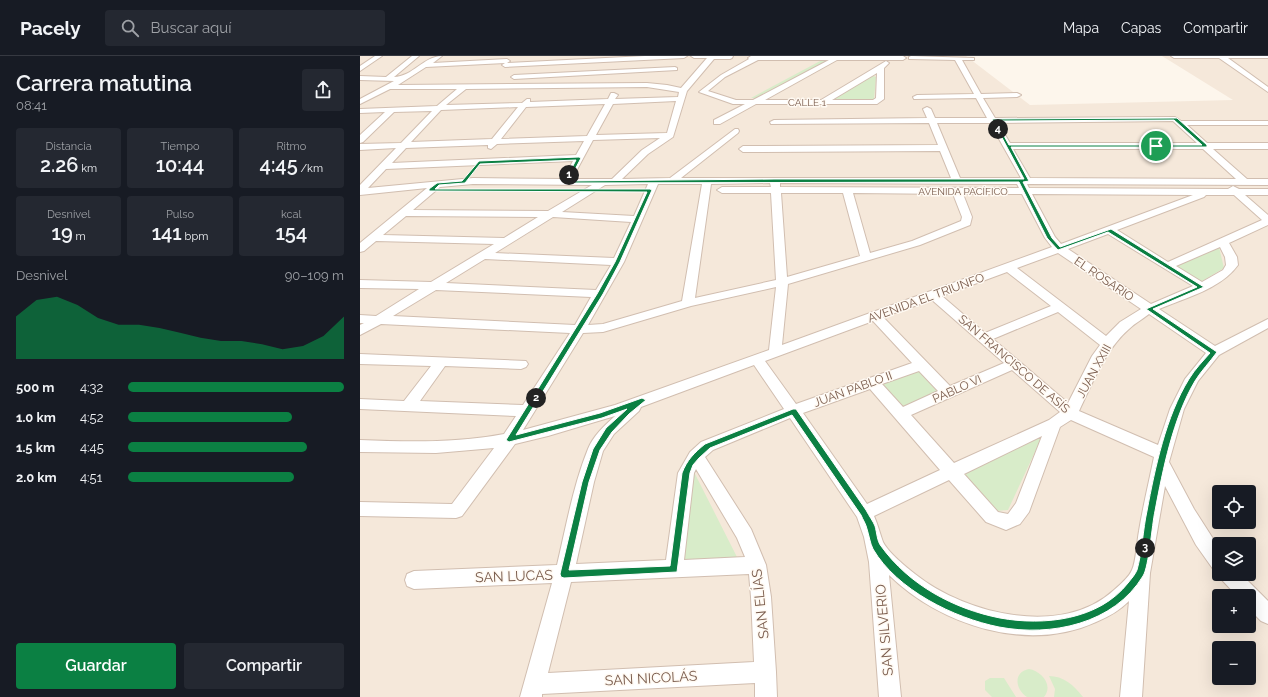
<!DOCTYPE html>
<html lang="es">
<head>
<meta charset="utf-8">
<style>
  body { margin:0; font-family:Raleway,sans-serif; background:#242831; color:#f1f3f6; height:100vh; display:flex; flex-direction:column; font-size:15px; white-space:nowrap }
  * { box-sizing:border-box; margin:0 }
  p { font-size:13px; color:#9ea1a6 }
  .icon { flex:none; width:22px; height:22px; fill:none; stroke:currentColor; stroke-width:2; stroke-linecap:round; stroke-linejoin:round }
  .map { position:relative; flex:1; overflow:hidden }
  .panel { display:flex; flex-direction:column; background:#171b24; width:360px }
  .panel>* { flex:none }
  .fabs { position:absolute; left:852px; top:429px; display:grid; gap:8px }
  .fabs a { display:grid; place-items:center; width:44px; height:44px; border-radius:4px; background:#171b24; box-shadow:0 4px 16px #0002; font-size:20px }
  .pin { position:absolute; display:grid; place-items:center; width:34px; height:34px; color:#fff; margin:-17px; border:2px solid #fff; border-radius:50%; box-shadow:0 1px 4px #0007 }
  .km { position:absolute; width:20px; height:20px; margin:-10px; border-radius:50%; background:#222; color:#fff; font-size:11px; line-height:20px; text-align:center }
  .round { display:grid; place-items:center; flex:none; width:42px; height:42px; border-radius:4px; background:#242831 }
  .headline { display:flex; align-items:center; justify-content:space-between; height:68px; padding:0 16px }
  h1 { font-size:22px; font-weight:600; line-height:30px }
  .metrics { display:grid; grid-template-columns:repeat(3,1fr); gap:6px; height:68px; padding:4px 16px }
  .metrics div { display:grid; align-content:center; border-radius:4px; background:#242831; text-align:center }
  .metrics b { font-size:20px; font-weight:600 }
  .metrics small { font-size:11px; font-weight:400 }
  .metrics p { font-size:11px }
  .chart { height:112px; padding:8px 16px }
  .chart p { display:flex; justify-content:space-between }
  .chart svg { width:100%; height:72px; margin-top:4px; fill:#0b8043; opacity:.7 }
  .primary-button { display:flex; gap:8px; margin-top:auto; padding:8px 16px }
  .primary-button a { flex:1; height:46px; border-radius:4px; background:#0b8043; color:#fff; font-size:16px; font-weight:600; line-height:46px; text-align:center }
  .primary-button a+a { background:#242831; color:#f1f3f6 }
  ul { padding:0 16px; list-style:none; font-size:13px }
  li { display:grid; grid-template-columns:64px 48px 1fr; align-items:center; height:30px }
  li i { height:10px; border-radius:5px; background:#0b8043 }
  header { display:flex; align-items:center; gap:24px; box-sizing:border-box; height:56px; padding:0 20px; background:#171b24; border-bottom:1px solid #363941 }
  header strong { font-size:19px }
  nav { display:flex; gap:22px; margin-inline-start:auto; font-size:14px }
  .search { width:280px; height:36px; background:#242831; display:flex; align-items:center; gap:10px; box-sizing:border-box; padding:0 14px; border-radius:4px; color:#9ea1a6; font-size:15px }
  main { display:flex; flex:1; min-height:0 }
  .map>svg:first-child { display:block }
</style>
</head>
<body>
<header>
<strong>Pacely</strong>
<div class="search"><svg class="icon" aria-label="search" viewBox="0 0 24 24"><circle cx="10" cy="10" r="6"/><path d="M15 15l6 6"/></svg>Buscar aquí</div>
<nav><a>Mapa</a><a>Capas</a><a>Compartir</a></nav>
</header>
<main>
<section class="panel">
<div class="headline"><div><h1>Carrera matutina</h1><p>08:41</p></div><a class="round"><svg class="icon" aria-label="share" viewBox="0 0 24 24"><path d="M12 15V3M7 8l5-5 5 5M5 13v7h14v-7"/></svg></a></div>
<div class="metrics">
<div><p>Distancia</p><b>2.26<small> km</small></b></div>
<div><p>Tiempo</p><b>10:44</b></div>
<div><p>Ritmo</p><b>4:45<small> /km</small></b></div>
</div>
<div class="metrics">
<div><p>Desnivel</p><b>19<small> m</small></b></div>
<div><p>Pulso</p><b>141<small> bpm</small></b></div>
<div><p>kcal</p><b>154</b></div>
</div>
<div class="chart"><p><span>Desnivel</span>90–109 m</p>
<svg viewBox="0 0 160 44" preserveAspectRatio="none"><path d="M0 44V18L10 8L20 6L30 11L40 19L50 23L60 23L70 25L80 28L90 31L100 33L110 33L120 35L130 38L140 36L150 30L160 18V44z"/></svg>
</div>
<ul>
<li><b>500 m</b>4:32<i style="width:100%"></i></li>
<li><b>1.0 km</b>4:52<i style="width:76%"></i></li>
<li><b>1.5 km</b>4:45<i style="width:83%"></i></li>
<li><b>2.0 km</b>4:51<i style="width:77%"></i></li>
</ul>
<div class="primary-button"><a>Guardar</a><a>Compartir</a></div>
</section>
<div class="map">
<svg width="908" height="641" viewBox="0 0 908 641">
  <rect width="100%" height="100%" fill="#fdf6ec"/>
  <!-- residential -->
  <path fill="#f5e8da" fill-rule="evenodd" d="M0,0H606L670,49L873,44L802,0H908V641H0ZM859,436H889V466H859ZM859,488H889V518H859ZM859,540H889V570H859ZM859,592H889V622H859Z"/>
  <!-- green -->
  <path fill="#d8ecc9" d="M462,4L467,5L396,42H391Z
    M514,20L516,21L514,44L477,45L474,42L509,21Z
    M859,191L864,212L839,227L812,211Z
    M557,314L579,337L541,353L520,328Z
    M679,381L681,383L648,454L636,455L600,418Z
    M333,414L377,501L374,504L323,506Z
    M669,613C681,615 694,629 684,641H667C655,633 653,616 669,613Z
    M689,620C703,620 714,629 723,641H694L695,633Z
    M630,622H644L656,641H632L625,634V625Z"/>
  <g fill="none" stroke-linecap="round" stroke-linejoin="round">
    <!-- minor casing -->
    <g stroke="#d1beb0" stroke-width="2">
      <path id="minor" d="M15,0H22L0,15V10Z
        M52,0H59L34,21C52,21 64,0 82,0L73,7L147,3L150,5L147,7L285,0H327L324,2L145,11L142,9L145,7L66,11L38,29L287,27L307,29L321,32L347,2H334L331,0H373L372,2L370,3H354L327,35L313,81L288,98L262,123L310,122L375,73H378L379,75L378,77L321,122H591L580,95L383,96L379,93L383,90L578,89L569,67L411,68L410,66L414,64L567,62L563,53L567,51L571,53L575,62H627L616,42L554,43L553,41L557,39L614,38L595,4L549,3V1L551,0L614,2V4H602L621,38L657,37L661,39L657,41L623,42L635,62L815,61L821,65H908V69H827L847,87H908V93H853L887,123H908V129L667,128L669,132L868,133L873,130L879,133H908V139H885L908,159V169L869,187L877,201L878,209C861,233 825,242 799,253L855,290L908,263V272L859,299L838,325L824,353L809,406L834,453L859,492V515L853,513L836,489L805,430L790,517L782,641H760L769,545C759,555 748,561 736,566C668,597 581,570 529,519L541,641H519L509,506L504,481L497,461L430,362L353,394L345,401L391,473L406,509L411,541L416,616L417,641H395V627L182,638V641H160L192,527L54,533L47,530L45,524L47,518L54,515L197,509C206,471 213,430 228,393C233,380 245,369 255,360L188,380L155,388L102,460L96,462L0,460V446L92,448L134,392L76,397L0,396V384C48,386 97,387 144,378L156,360L0,353V343L44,345L71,310L0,308V298L166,305L168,308L166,311L161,313L85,310L60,345L163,349L210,277L21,268L0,279V269L4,267H0V259L16,260L59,233L0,232V224L71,226L134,188L16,185L4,195L0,196V187L67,132L0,139V129L36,92L0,94V88L41,87L72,55L34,56L3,86L0,87V79L25,56L0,57V53L77,50L97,33H30L0,48V43L34,25L0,24V20L26,21ZM287,31L319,36L318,41L255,43L258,39L254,37H251L248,43L170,46V43H167L162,47L86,49L106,33ZM316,45L307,77L236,79L253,48ZM245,48L227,80L141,83L166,51ZM158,51L132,83L51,86L81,54ZM813,65L837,87H650L638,67ZM577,67H630L661,122H600ZM300,82L282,94L252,123H212L233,84ZM224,85L216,99L32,107L46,92L128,89V92L131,93L137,88ZM653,93H843L876,123L670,122ZM213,105L203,123L113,122L8,132L26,113ZM410,127L411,131H362L357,134L362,137H411L416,224L335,242L351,128ZM420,127L657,128L659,132L420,131ZM113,128L232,129L188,155L53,154L80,131ZM288,128L274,160L202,156L245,129ZM298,128H342L322,245L243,268L228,269L264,206ZM421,137H483L500,200L427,221ZM493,137L593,138L602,161L601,165L552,185L510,197ZM603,138H662L685,182L692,191L422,289L428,228L560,189L610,169L612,161ZM672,138L833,139L701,188L695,181ZM846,139H874L902,164L808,206L757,174L844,141ZM46,160L178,161L144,182L23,179ZM193,161L271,166L254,202L135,197ZM748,178L833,230L791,248L708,193ZM860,191L865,201L866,209L863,214L842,226L816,210ZM698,197L781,253L760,266L746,280L657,212ZM125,203L251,209L236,234L86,227ZM647,216L691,250L625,277L582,240ZM416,231L409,294L255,349L163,374L223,277L243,276L331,250ZM76,234L231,241L215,269L33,260ZM572,244L644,307L590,330L523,261ZM698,256L740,289L732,300L708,347L633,283ZM789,258L846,297L825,323L810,353L798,389L719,355C733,326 745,294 769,273C775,267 783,263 789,258ZM513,265L552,307L436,348L405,305ZM394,309L424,353L341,386L330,396L318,417L306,504L216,508L234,426L243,395L254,378L279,355L281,351ZM652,314L700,356L689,364L594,407L551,359ZM559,315L578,335L543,351L522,328ZM510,333L580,414L507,448L443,357ZM711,364L794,401C789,426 783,450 779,475C777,485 776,506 772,514C769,521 760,529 754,534C702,582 605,558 555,518C546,511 528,496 523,486C520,478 518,469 514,460L589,424L626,466L646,474L660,468L669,456L700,371ZM682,380L656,447L648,458L638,456L604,418ZM336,413L377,482L385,501L324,504L334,417ZM389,518L391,541L394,606L188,617L211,526Z
        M391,0H543L546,2L543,4H477L405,44H461L526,5L529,7L524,12V43L517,48H396L360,68H354V64L385,48H373L339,36L361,19L389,3L388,2ZM398,4H469L393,44H376L348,35L365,21ZM517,17L516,42L513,44H472Z
        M811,0H908V2H868L908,31V36L859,2H814Z
        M315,11L317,12V14L154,23L151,21L154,19Z
        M860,518H881L908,545V568L901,565L889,553V540H877L862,524Z"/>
    </g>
    <!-- minor -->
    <use href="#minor" fill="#fff" fill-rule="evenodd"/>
  </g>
  <!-- route -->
  <path fill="#0b8043" stroke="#fff" fill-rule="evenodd" d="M817,62L847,89V91H651L669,125L663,126L692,182L700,191L751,173L844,231L793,253L857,296C850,306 841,315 835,325C813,362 803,413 795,455C792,468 789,511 783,520C754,568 691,581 639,571C594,562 537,534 513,493C510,487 509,479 507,473C506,468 503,464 501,459L432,359L350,392L339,402L333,409L330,417L317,516L204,522L201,521L200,518L222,426L233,393L246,372L267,353L242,362L149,386L146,384L237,238L255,206L287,136L69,135V133L77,127L102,125L119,105L219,101L221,102L209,125L415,123H664L632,63ZM814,64L842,89H649L636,65ZM216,104L204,127L659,126L687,182L698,194L748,176L837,231L786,253L850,297C843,305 835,313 829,323C806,360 795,412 787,455C783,473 782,497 777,514C775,519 771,523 768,527C739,564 684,570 640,562C594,553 549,529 521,490C517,485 517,477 515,470C513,465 509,460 506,454L436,353H433L345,388C334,397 327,404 322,417L310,510L209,514L229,426L240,394L252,376L269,358L286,344L282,342L240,357L156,379L243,238L260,206L292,134L290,133H75L79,129L105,127L120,108Z"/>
  <g text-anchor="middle" stroke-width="3" stroke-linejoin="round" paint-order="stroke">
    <!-- far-street labels -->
    <g font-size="10" fill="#7a5c4d" stroke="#fffaf3">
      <text x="447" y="50">CALLE 1</text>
      <text x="603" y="139">AVENIDA PACÍFICO</text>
    </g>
    <!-- street labels -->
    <g font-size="12" fill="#7a5c4d" stroke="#fffaf3">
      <text transform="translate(744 223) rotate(34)" y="4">EL ROSARIO</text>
      <text transform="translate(566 242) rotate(-20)" y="4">AVENIDA EL TRIUNFO</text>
      <text transform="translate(654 308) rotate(41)" y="4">SAN FRANCISCO DE ASÍS</text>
      <text transform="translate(734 315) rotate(-61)" y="4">JUAN XXIII</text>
      <text transform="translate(493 333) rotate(-20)" y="4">JUAN PABLO II</text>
      <text transform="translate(597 333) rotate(-24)" y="4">PABLO VI</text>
    </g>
    <!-- near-street labels -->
    <g font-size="14" fill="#7a5c4d" stroke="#fffaf3">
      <text transform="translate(154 520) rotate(-2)" y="5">SAN LUCAS</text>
      <text transform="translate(400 548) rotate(-96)" y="5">SAN ELÍAS</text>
      <text transform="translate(524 574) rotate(-95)" y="5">SAN SILVERIO</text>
      <text transform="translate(291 622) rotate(-3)" y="5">SAN NICOLÁS</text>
    </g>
  </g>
</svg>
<div class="fabs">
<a><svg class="icon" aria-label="locate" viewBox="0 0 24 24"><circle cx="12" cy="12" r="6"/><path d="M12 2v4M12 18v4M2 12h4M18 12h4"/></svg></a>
<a><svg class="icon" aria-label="layers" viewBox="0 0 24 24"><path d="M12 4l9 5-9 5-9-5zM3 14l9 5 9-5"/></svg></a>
<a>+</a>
<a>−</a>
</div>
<div class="pin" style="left:796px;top:90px;background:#1e9e55"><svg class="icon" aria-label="arrive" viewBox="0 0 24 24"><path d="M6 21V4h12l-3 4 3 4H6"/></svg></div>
<b class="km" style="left:209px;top:119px">1</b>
<b class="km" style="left:176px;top:342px">2</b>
<b class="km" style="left:785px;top:492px">3</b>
<b class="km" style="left:638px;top:73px">4</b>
</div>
</main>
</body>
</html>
